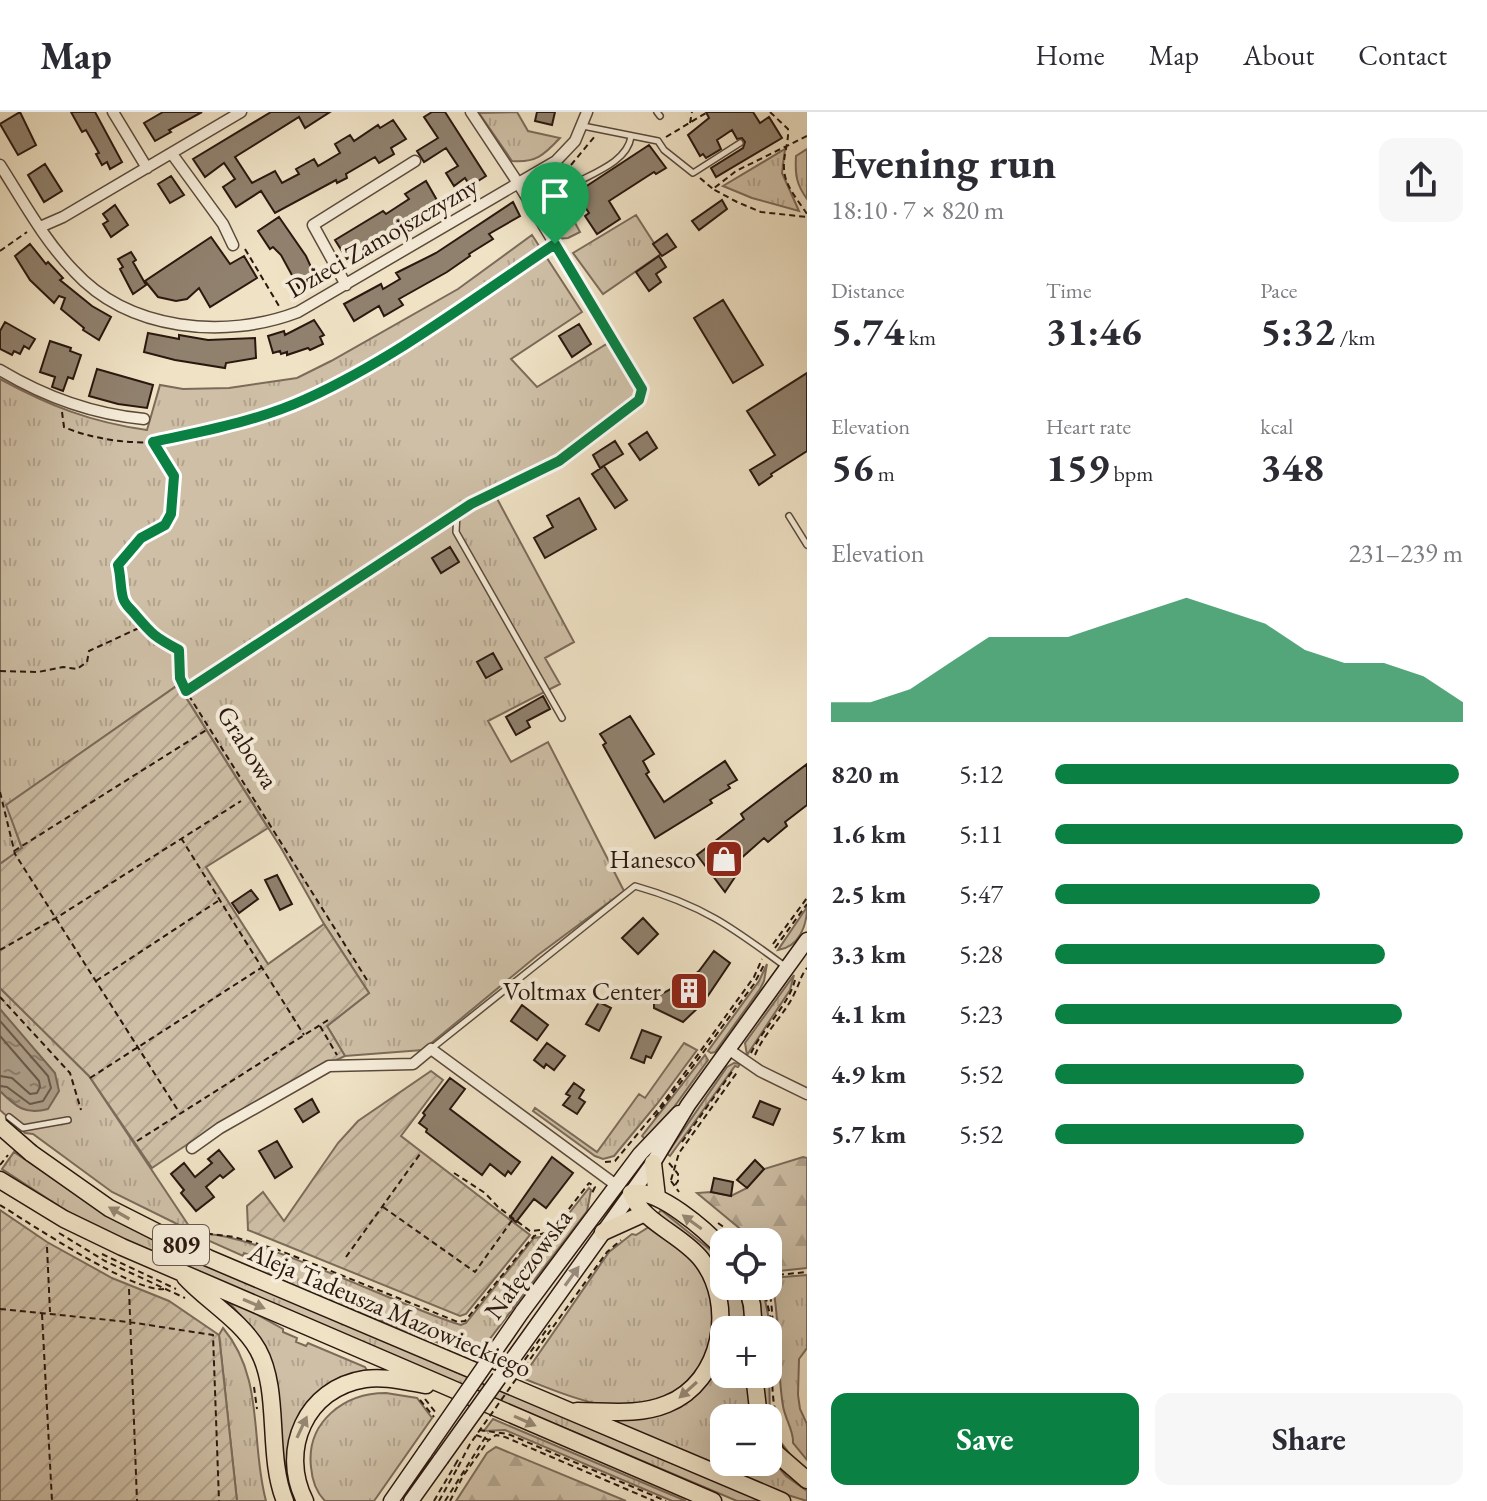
<!DOCTYPE html>
<html lang="en">
<head>
<meta charset="utf-8">
<style>
  body { margin:0; font-family:"EB Garamond",serif; background:#f7f7f7; color:#2b2b33; height:100vh; display:flex; flex-direction:column; font-size:30px; white-space:nowrap }
  * { box-sizing:border-box; margin:0 }
  p { font-size:26px; color:#7c7c81 }
  .icon { flex:none; width:44px; height:44px; fill:none; stroke:currentColor; stroke-width:2; stroke-linecap:round; stroke-linejoin:round }
  .map { position:relative; flex:1; overflow:hidden }
  .details { display:flex; flex-direction:column; background:#fff; width:680px }
  .details>* { flex:none }
  .tools { position:absolute; left:710px; top:1116px; display:grid; gap:16px }
  .tools a { display:grid; place-items:center; width:72px; height:72px; border-radius:16px; background:#fff; box-shadow:0 8px 32px #0002; font-size:40px }
  .pin { position:absolute; display:grid; place-items:center; width:68px; height:68px; color:#fff; margin:-82px -34px; border-radius:50% 50% 50% 0; rotate:-45deg; box-shadow:0 0 8px #0007 }
  .pin .icon { rotate:45deg }
  .round { display:grid; place-items:center; flex:none; width:84px; height:84px; border-radius:16px; background:#f7f7f7 }
  .headline { display:flex; align-items:center; justify-content:space-between; height:136px; padding:0 24px }
  h1 { font-size:44px; font-weight:700; line-height:60px }
  .stats { display:grid; grid-template-columns:repeat(3,1fr); gap:12px; height:136px; padding:8px 24px }
  .stats div { display:grid; align-content:center }
  .stats b { font-size:40px; font-weight:700 }
  .stats small { font-size:22px; font-weight:400 }
  .stats p { font-size:22px }
  .chart { height:224px; padding:16px 24px }
  .chart p { display:flex; justify-content:space-between }
  .chart svg { width:100%; height:144px; margin-top:8px; fill:#0b8043; opacity:.7 }
  .action { display:flex; gap:16px; margin-top:auto; padding:16px 24px }
  .action a { flex:1; height:92px; border-radius:16px; background:#0b8043; color:#fff; font-size:32px; font-weight:700; line-height:92px; text-align:center }
  .action a+a { background:#f7f7f7; color:#2b2b33 }
  ul { padding:0 24px; list-style:none; font-size:26px }
  li { display:grid; grid-template-columns:128px 96px 1fr; align-items:center; height:60px }
  li i { height:20px; border-radius:10px; background:#0b8043 }
  header { display:flex; align-items:center; gap:48px; box-sizing:border-box; height:112px; padding:0 40px; background:#fff; border-bottom:2px solid #e1e1e2 }
  header strong { font-size:38px }
  nav { display:flex; gap:44px; margin-inline-start:auto; font-size:28px }
  main { display:flex; flex:1; min-height:0 }
  .map>svg:first-child { display:block }
</style>
</head>
<body>
<header>
<strong>Map</strong>
<nav><a>Home</a><a>Map</a><a>About</a><a>Contact</a></nav>
</header>
<main>
<div class="map">
<svg width="807" height="1389" viewBox="0 0 807 1389">
  <defs>
    <pattern id="grass-tufts" width="24" height="20" patternUnits="userSpaceOnUse" patternTransform="scale(2)"><rect width="24" height="20" fill="#cebfa6"/><path d="M3 7l-1-3M5 7V3M7 7l1-3M15 17l-1-3M17 17v-4M19 17l1-3" fill="none" stroke="#b1a38e"/></pattern>
    <pattern id="forest-firs" width="22" height="20" patternUnits="userSpaceOnUse" patternTransform="scale(2)"><rect width="22" height="20" fill="#cebfa6"/><path d="M5 1l3.5 6h-7zM16 11l3.5 6h-7z" fill="#b1a38e"/></pattern>
    <pattern id="garden-furrows" width="10" height="10" patternUnits="userSpaceOnUse" patternTransform="scale(2)"><rect width="10" height="10" fill="#cebfa6"/><path d="M-1 1l2-2M0 10L10 0M9 11l2-2" fill="none" stroke="#b1a38e"/></pattern>
    <pattern id="water-ripples" width="26" height="14" patternUnits="userSpaceOnUse" patternTransform="scale(2)"><rect width="26" height="14" fill="#ac9d87"/><path d="M2 4q2-2 4 0t4 0M15 11q2-2 4 0t4 0" fill="none" stroke="#8c7f6d"/></pattern>
  </defs>
  <rect width="100%" height="100%" fill="#efe2c5"/>
  <filter id="stains"><feTurbulence type="fractalNoise" baseFrequency=".0025" numOctaves="4"/><feColorMatrix values="0 0 0 0 .2 0 0 0 0 .09 0 0 0 0 .02 0 0 0 .5 -.17"/></filter>
  <radialGradient id="worn" r=".72"><stop offset=".6" stop-color="#630" stop-opacity="0"/><stop offset="1" stop-color="#630" stop-opacity=".3"/></radialGradient>
  <!-- grass -->
  <path fill="url(#grass-tufts)" stroke="#7c6b5a" stroke-width="2" d="M517,0L528,19L560,26C544,43 536,51 512,49L479,1Z
    M785,37L782,61L799,99L752,86L723,74Z
    M807,37V87C796,72 795,62 796,44Z
    M561,63L565,69V92L580,120L568,126L556,127L547,116L557,110L551,101L542,107L531,85Z
    M636,103L661,142L603,182L573,141Z
    M532,123L582,200L511,247L537,275L613,228L642,277L637,289L559,349L494,381L574,530L545,546L560,572L488,609L511,650L548,630L624,779L538,843L423,938L345,944L327,914L369,881L324,812L281,736L178,573L7,693L22,737L0,752V267C50,294 90,310 147,318L160,273L183,277L229,276L297,266L331,249L458,177Z
    M807,795C807,814 799,835 778,838Z
    M767,852L764,869L760,877L715,940L711,941L708,939L759,869Z
    M794,863L790,878L747,943L745,931Z
    M0,876L89,964L189,1114L179,1113L112,1080L33,1022L25,1021L0,998Z
    M684,931L697,938L657,992L614,1044L603,1047L595,1044L533,999L535,996L597,1040L639,982L645,986Z
    M705,943L708,948L674,995L645,1027L642,1024Z
    M734,951L740,952L738,955L735,954L670,1044L667,1042L727,955Z
    M14,1040L93,1094L204,1151L762,1389H737L194,1159L79,1107L2,1057Z
    M589,1076L591,1078L587,1099L476,1245L298,1177L263,1157L264,1154L254,1149L255,1145L244,1141L243,1144L196,1123C234,1111 410,1199 461,1213L466,1211L534,1126L548,1124L555,1119Z
    M661,1098L724,1149V1174H740L747,1218H728L725,1182L687,1124L658,1102Z
    M649,1115C671,1126 696,1147 706,1170C729,1221 697,1283 641,1293C600,1300 559,1280 522,1266L609,1140L632,1122L636,1123Z
    M807,1163V1236L799,1247L798,1283L800,1297L807,1312V1348L793,1331C794,1319 785,1307 783,1294C776,1252 781,1208 771,1166Z
    M754,1174H762L768,1202L770,1308L777,1325L795,1349C782,1337 768,1325 768,1306H765L761,1262H768V1218H761Z
    M227,1188L242,1194L283,1217V1220L297,1226L296,1230L306,1234L308,1231L365,1255L368,1260L304,1296L298,1389H293L288,1379L258,1224Z
    M223,1216C265,1266 250,1330 266,1389H237L219,1223Z
    M724,1235V1262H747L751,1306H724V1350H768V1343L786,1364L807,1379V1389L775,1379L606,1306L650,1305Z
    M386,1281L417,1286L432,1306L374,1389H325C316,1380 312,1368 311,1355C306,1310 344,1281 386,1281Z
    M493,1307L686,1389H672L505,1318L484,1319Z"/>
  <!-- forest -->
  <path fill="url(#forest-firs)" stroke="#7c6b5a" stroke-width="2" d="M803,1045L807,1046V1156L770,1160L768,1130H756L697,1081L711,1080L731,1084L747,1076L764,1057Z
    M496,1335L626,1389H456L487,1341Z"/>
  <!-- garden -->
  <path fill="url(#garden-furrows)" stroke="#7c6b5a" stroke-width="2" d="M178,573L268,716L206,755L268,852L324,812L369,881L327,914L345,944C276,974 214,1014 152,1056L89,964L0,876V752L22,736L6,693Z
    M431,959L443,968L401,1024L530,1123L466,1202L460,1204L248,1118L247,1094L263,1080L284,1109L338,1031L358,1009Z
    M0,1098L47,1130L112,1166L169,1189L219,1223L237,1389H0Z"/>
  <!-- water -->
  <path fill="url(#water-ripples)" stroke="#786757" stroke-width="2" d="M0,897L55,961L59,979L48,997C25,1003 16,995 0,979Z"/>
  <g fill="none" stroke-linecap="round" stroke-linejoin="round">
    <!-- shore -->
    <path stroke="#6b5a4b" stroke-width="2" d="M0,909L48,964L51,976L43,989L30,992L7,975L0,974
      M0,924L39,969L40,975L37,981L30,982L12,966L0,964"/>
  </g>
  <!-- building -->
  <path fill="#90816e" stroke="#2a170f" stroke-width="2" d="M20,0L36,33L18,43L0,12Z
    M71,0H95L122,50L110,57L107,50L102,53L96,42L99,41L86,18L82,20Z
    M163,0H202L169,18L171,20L155,29L144,11Z
    M271,0H330L305,16L299,5L235,45L252,71L275,59L282,71L299,62L296,57L314,47L318,54L340,41L335,32L350,23L354,29L378,13L380,16L393,8L406,27L391,36L394,42L379,51L375,45L346,62L347,66L337,71L336,68L275,101L261,79L236,95L223,75L235,67L224,51L205,65L193,47Z
    M432,0H445L486,64L470,74L465,66L454,74L446,61L458,54L446,36L424,50L417,39L438,26L424,5Z
    M537,0H555L552,13L535,9Z
    M706,0H753L760,11L769,5L782,26L716,65L711,56L743,36L745,30L742,26L737,27L732,18L717,28L721,37L706,46L703,42L700,44L688,23L709,6Z
    M649,33L666,56L656,62L654,60L609,89L620,107L597,122L585,104L589,101L576,81Z
    M45,52L62,79L44,90L28,63Z
    M171,64L184,83L170,91L158,72Z
    M426,69L438,90L404,111L406,115L385,128L383,125L347,147L335,128L383,99L386,102L409,87L405,82Z
    M722,88L727,97L699,118L692,109Z
    M513,90L520,104L489,122L493,127L469,142L470,144L447,160L399,187L403,193L384,204L379,194L354,209L344,192L381,172L383,177L400,167L396,161L436,141Z
    M115,93L128,113L111,125L103,112L108,109L103,102Z
    M279,105L306,144L316,166L299,176L281,143L273,135L270,137L258,119Z
    M667,122L676,135L662,144L653,132Z
    M211,125L230,152L244,144L257,166L210,195L199,176L187,187L176,189L158,185L145,169Z
    M30,132L46,152L48,150L63,166L60,168L92,194L111,205L99,228L83,218L84,216L61,197L65,186L59,184L54,191L30,168L15,144Z
    M131,140L136,148L133,150L146,173L133,182L120,157L123,155L118,147Z
    M659,144L666,155L656,162L661,170L649,179L636,160Z
    M723,188L763,253L733,271L694,206Z
    M314,208L324,223L320,225L323,232L310,238L308,236L287,243V240L281,242L280,239L273,241L268,224L284,219L285,223Z
    M5,210L35,227L29,237L24,234L20,242L14,239L12,243L0,237V219Z
    M579,212L591,232L572,245L559,224Z
    M148,221L179,227V223L208,228L255,226L256,246L226,251L225,256L175,248L144,240Z
    M50,229L71,236L70,239L81,243L73,267L68,265L63,279L52,275L55,265L40,260Z
    M97,257L153,273L147,296L118,292L89,284Z
    M807,261V339L771,362L772,364L759,373L750,358L775,343L747,299Z
    M647,320L657,336L640,348L629,332Z
    M615,329L623,342L600,356L593,343Z
    M604,354L627,388L615,396L592,362Z
    M579,386L596,417L545,446L534,426L553,415L547,404Z
    M450,435L459,450L441,461L432,446Z
    M493,541L502,557L486,566L477,550Z
    M543,584L550,597L527,609L530,615L516,623L506,605Z
    M630,604L654,642L643,649L649,660L646,662L664,690L725,649L737,668L728,673L730,676L710,688L712,691L655,726L603,633L606,631L600,622Z
    M807,652V693L785,710L787,714L768,730L764,726L738,749L737,762L725,780L697,743L744,707L741,702Z
    M277,763L292,792L280,798L265,768Z
    M251,778L258,787L239,801L232,791Z
    M643,806L658,822L638,842L622,826Z
    M714,839L730,851L703,891L683,910L654,896V890L652,887L684,870L699,859Z
    M599,890L611,896L599,919L586,912Z
    M522,893L548,913L537,928L511,909Z
    M642,918L661,925L651,946L646,944L644,951L631,946Z
    M547,931L565,944L554,958L546,952L544,956L534,948Z
    M450,966L465,977L450,997L520,1050L511,1062L508,1059L505,1064L490,1052L482,1063L426,1020L427,1017L419,1011L425,1003L423,1001Z
    M574,971L584,978L579,986L585,990L577,1002L563,993L570,984L566,982Z
    M312,987L319,1000L303,1010L295,997Z
    M760,989L780,997L773,1013L753,1005Z
    M277,1029L292,1055L275,1066L259,1039Z
    M219,1038L234,1057L223,1066L220,1063L206,1075L214,1085L196,1099L181,1081L184,1078L171,1062L184,1051L195,1065L212,1051L208,1047Z
    M552,1045L573,1061L546,1096L534,1087L516,1110L510,1105Z
    M755,1048L764,1057L747,1076L737,1068Z
    M714,1066L733,1070L731,1084L711,1080Z"/>
  <g fill="none" stroke-linecap="round" stroke-linejoin="round">
    <!-- lane casing -->
    <g stroke="#5b4a3c" stroke-width="8">
      <path id="lane" d="M657,0L660,4
        M583,14L658,29L664,38L693,61L740,31
        M557,50L572,73C593,61 627,50 631,25
        M558,349L457,401L456,420L562,606
        M789,404L807,433
        M431,937L635,774C702,793 732,815 786,855
        M9,1005L23,1016L68,1008"/>
    </g>
    <!-- street casing -->
    <g stroke="#5b4a3c" stroke-width="13">
      <path id="street" d="M113,0L147,56
        M471,0L518,71L642,277L639,288L559,349
        M172,42L223,112L233,133
        M0,53C23,89 44,128 74,159C129,219 225,228 298,200L556,49L575,29L587,0
        M40,115L63,105L241,0
        M346,173L313,113L415,49
        M0,258C45,285 92,302 144,307
        M728,937L760,959L807,982
        M192,1036L220,1016L329,954L413,952L431,937L616,1073"/>
    </g>
    <!-- secondary casing -->
    <g stroke="#2a170f" stroke-width="17">
      <path id="secondary" d="M522,1200L640,1042L679,1001
        M499,1266L653,1051L688,993L807,828
        M391,1389L425,1340
        M411,1389L441,1347"/>
    </g>
    <!-- primary casing -->
    <g stroke="#2a170f" stroke-width="19">
      <path id="primary" d="M31,1041L109,1096L208,1146L782,1389
        M653,1051L657,1085
        M0,1068L64,1107L122,1135L713,1389
        M603,1120L645,1101
        M185,1165C208,1190 241,1208 258,1238C281,1280 266,1343 285,1389
        M747,1174L752,1193L754,1218
        M754,1262L759,1306
        M577,1299C607,1299 638,1304 667,1292C723,1270 736,1191 701,1147C681,1122 643,1111 631,1081C658,1076 706,1118 724,1138
        M768,1328L777,1342L807,1368
        M305,1389C279,1338 306,1276 365,1267C386,1264 406,1270 426,1273"/>
    </g>
    <!-- path -->
    <path stroke="#2a170f" stroke-width="2" stroke-dasharray="6 4" stroke-linecap="butt" d="M770,0L788,17C789,31 783,43 784,56C784,73 798,88 807,102
      M690,11L692,0
      M807,24L736,59L713,77L737,90L761,100L807,105
      M666,25L706,1
      M571,53L595,24
      M700,66L713,77
      M536,79L557,64
      M245,137L279,194
      M0,139L27,120
      M62,300L64,315C89,326 126,332 154,330C167,329 182,324 195,321C232,313 272,303 306,287C390,249 467,191 544,140
      M154,332L174,364L171,402L165,413L141,426L118,453C121,464 120,475 123,485C125,493 129,495 134,501C152,522 153,524 179,538L180,566L186,578
      M0,559L38,560L63,555L77,557L87,550L89,539L141,515
      M0,680L15,742L179,1000
      M181,726L304,923
      M14,739L208,617
      M773,832L807,786
      M775,836L807,792
      M0,838L56,806L241,689
      M367,868L186,579L446,408
      M96,869L218,789
      M0,885L70,961L81,998
      M320,914L337,943
      M751,941C763,916 788,894 795,868
      M755,943C765,919 786,902 796,878C800,870 801,863 807,856
      M90,966L261,856
      M655,1005L754,872L765,851
      M137,1029L328,908
      M682,1030L734,957
      M605,1050L615,1049L660,995L754,865L762,847
      M669,1051L678,1062V1069L673,1076
      M0,1053L8,1043
      M454,1061L485,1081L498,1095L530,1119L541,1118
      M671,1068L679,1041L738,959
      M671,1069L679,1080
      M0,1093C31,1112 134,1181 164,1177
      M383,1095L475,1160L513,1107
      M718,1111L745,1130
      M187,1119L234,1125L276,1137L458,1210L465,1209L534,1124L552,1119L589,1071L595,1075L592,1081
      M59,1121L105,1149L185,1186
      M732,1125L739,1130
      M47,1135L50,1200
      M102,1142L176,1177
      M346,1145L420,1042
      M768,1164L807,1160
      M763,1174L770,1203V1272
      M768,1174C780,1221 763,1275 781,1319
      M129,1177L137,1389
      M0,1197L129,1210L213,1223L219,1389
      M42,1202L52,1389
      M553,1215L607,1140L621,1128
      M254,1275L257,1297
      M425,1287L436,1301
      M420,1288L434,1305
      M479,1318L508,1322L666,1389
      M476,1323L489,1328L496,1323L505,1325L654,1389
      M434,1389L455,1353
      M439,1389L458,1355
      M445,1389L488,1321
      M450,1389L463,1364L488,1329"/>
    <!-- lane -->
    <use href="#lane" stroke="#f5ecd9" stroke-width="5"/>
    <!-- street -->
    <use href="#street" stroke="#f5ecd9" stroke-width="10"/>
    <!-- secondary -->
    <use href="#secondary" stroke="#f5ecd9" stroke-width="14"/>
    <!-- primary -->
    <use href="#primary" stroke="#efe2c5" stroke-width="16"/>
    <!-- secondary-bridge casing -->
    <g stroke="#2a170f" stroke-width="17" stroke-linecap="butt">
      <path id="secondary-bridge" d="M425,1340L522,1200
        M441,1347L499,1266"/>
    </g>
    <!-- primary-bridge casing -->
    <g stroke="#2a170f" stroke-width="19" stroke-linecap="butt">
      <path id="primary-bridge" d="M0,1014L31,1041"/>
    </g>
    <!-- path-bridge -->
    <path stroke="#2a170f" stroke-width="2" stroke-dasharray="6 4" stroke-linecap="butt" d="M513,1264L550,1213
      M455,1353L459,1346
      M458,1355L470,1332L553,1215"/>
    <!-- secondary-bridge -->
    <use href="#secondary-bridge" stroke="#f5ecd9" stroke-width="14"/>
    <!-- primary-bridge -->
    <use href="#primary-bridge" stroke="#efe2c5" stroke-width="16"/>
  </g>
  <!-- one-way arrows -->
  <defs><path id="oneway-solid" d="M-6-.8H1V-3.2L6.5 0L1 3.2V.8H-6Z" transform="scale(2)"/></defs>
  <g fill="#968773">
    <use href="#oneway-solid" transform="translate(119 1101) rotate(-150)"/>
    <use href="#oneway-solid" transform="translate(692 1110) rotate(-144)"/>
    <use href="#oneway-solid" transform="translate(254 1192) rotate(23)"/>
    <use href="#oneway-solid" transform="translate(688 1278) rotate(138)"/>
    <use href="#oneway-solid" transform="translate(525 1309) rotate(24)"/>
    <use href="#oneway-solid" transform="translate(302 1315) rotate(-65)"/>
  </g>
  <use fill="#9a8c7e" href="#oneway-solid" transform="translate(572 1164) rotate(-54)"/>
  <g fill="none" stroke-linecap="round" stroke-linejoin="round">
    <!-- route casing -->
    <g stroke="#fff" stroke-width="16">
      <path id="route" d="M555,132L642,277L639,288L559,349L471,392L186,579L180,566L179,538C153,524 152,522 134,501C129,495 125,493 123,486C120,475 121,464 118,453L141,426L165,413L171,402L174,364L153,330C204,319 258,309 306,287C394,247 474,186 555,132Z"/>
    </g>
    <!-- route -->
    <use href="#route" stroke="#0b8043" stroke-width="10"/>
  </g>
  <!-- icons -->
  <defs>
    <g id="shop-square" transform="scale(2)"><rect x="-9" y="-9" width="18" height="18" rx="4" fill="#8f2418" stroke="#f5ecd9"/><path d="M-5-2.5h2.3a2.7 3.5 0 0 1 5.4 0H5L5.5 6h-11ZM-1.5-2.5h3a1.5 2.3 0 0 0-3 0Z" fill="#fff"/></g>
    <g id="building-square" transform="scale(2)"><rect x="-9" y="-9" width="18" height="18" rx="4" fill="#8f2418" stroke="#f5ecd9"/><path d="M-4-6H4V6H1V3H-1V6H-4ZM-2.5-4.3h1.7v1.8h-1.7ZM.8-4.3h1.7v1.8H.8ZM-2.5-1h1.7V.8h-1.7ZM.8-1h1.7V.8H.8Z" fill="#fff"/></g>
  </defs>
  <g fill-rule="evenodd">
    <use href="#shop-square" x="724" y="747"/>
    <use href="#building-square" x="689" y="879"/>
  </g>
  <g text-anchor="middle" stroke-width="8" stroke-linejoin="round" paint-order="stroke">
    <!-- shield labels -->
    <rect fill="#f5ecd9" stroke="#67574c" stroke-width="2" x="153" y="1113" width="56" height="40" rx="6"/>
    <g font-size="24" font-weight="bold" fill="#2a170f">
      <text x="181" y="1141">809</text>
    </g>
    <!-- street labels -->
    <g font-size="26" fill="#2a170f" stroke="#f5ecd9">
      <text transform="translate(382 125) rotate(-30)" y="9">Dzieci Zamojszczyzny</text>
      <text transform="translate(248 635) rotate(58)" y="9">Grabowa</text>
      <text transform="translate(528 1152) rotate(-54)" y="9">Nałęczowska</text>
      <text transform="translate(390 1198) rotate(23)" y="9">Aleja Tadeusza Mazowieckiego</text>
    </g>
    <!-- poi labels -->
    <g font-size="26" fill="#2a170f" stroke="#f5ecd9" text-anchor="end">
      <text x="696" y="756">Hanesco</text>
      <text x="661" y="888">Voltmax Center</text>
    </g>
  </g>
  <rect width="100%" height="100%" filter="url(#stains)"/>
  <rect width="100%" height="100%" fill="url(#worn)"/>
</svg>
<div class="tools">
<a><svg class="icon" aria-label="locate" viewBox="0 0 24 24"><circle cx="12" cy="12" r="6"/><path d="M12 2v4M12 18v4M2 12h4M18 12h4"/></svg></a>
<a>+</a>
<a>−</a>
</div>
<div class="pin" style="left:555px;top:132px;background:#1e9e55"><svg class="icon" aria-label="arrive" viewBox="0 0 24 24"><path d="M6 21V4h12l-3 4 3 4H6"/></svg></div>
</div>
<section class="details">
<div class="headline"><div><h1>Evening run</h1><p>18:10 · 7 × 820 m</p></div><a class="round"><svg class="icon" aria-label="share" viewBox="0 0 24 24"><path d="M12 15V3M7 8l5-5 5 5M5 13v7h14v-7"/></svg></a></div>
<div class="stats">
<div><p>Distance</p><b>5.74<small> km</small></b></div>
<div><p>Time</p><b>31:46</b></div>
<div><p>Pace</p><b>5:32<small> /km</small></b></div>
</div>
<div class="stats">
<div><p>Elevation</p><b>56<small> m</small></b></div>
<div><p>Heart rate</p><b>159<small> bpm</small></b></div>
<div><p>kcal</p><b>348</b></div>
</div>
<div class="chart"><p><span>Elevation</span>231–239 m</p>
<svg viewBox="0 0 160 44" preserveAspectRatio="none"><path d="M0 44V38L10 38L20 34L30 26L40 18L50 18L60 18L70 14L80 10L90 6L100 10L110 14L120 22L130 26L140 26L150 30L160 38V44z"/></svg>
</div>
<ul>
<li><b>820 m</b>5:12<i style="width:99%"></i></li>
<li><b>1.6 km</b>5:11<i style="width:100%"></i></li>
<li><b>2.5 km</b>5:47<i style="width:65%"></i></li>
<li><b>3.3 km</b>5:28<i style="width:81%"></i></li>
<li><b>4.1 km</b>5:23<i style="width:85%"></i></li>
<li><b>4.9 km</b>5:52<i style="width:61%"></i></li>
<li><b>5.7 km</b>5:52<i style="width:61%"></i></li>
</ul>
<div class="action"><a>Save</a><a>Share</a></div>
</section>
</main>
</body>
</html>
